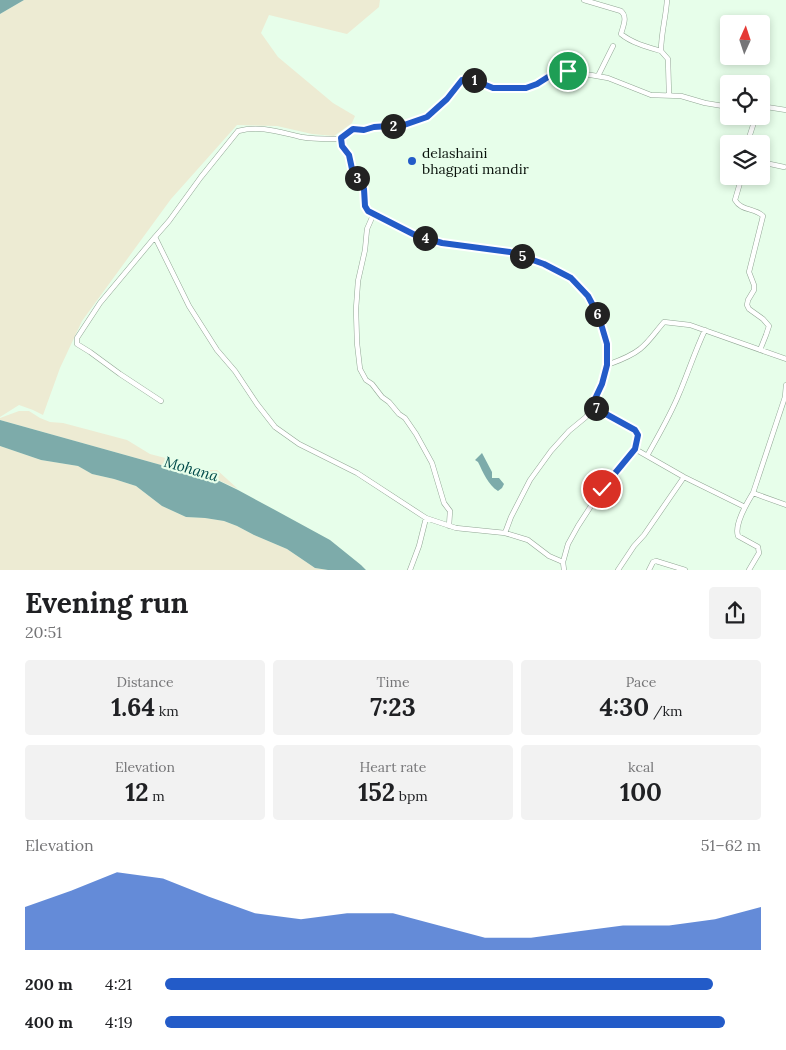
<!DOCTYPE html>
<html lang="en">
<head>
<meta charset="utf-8">
<style>
  body { margin:0; font-family:Lora,serif; background:#f2f2f2; color:#202124; height:100vh; display:flex; flex-direction:column; font-size:19px; white-space:nowrap }
  * { box-sizing:border-box; margin:0 }
  p { font-size:16px; color:#757577 }
  .icon { flex:none; width:28px; height:28px; fill:none; stroke:currentColor; stroke-width:2; stroke-linecap:round; stroke-linejoin:round }
  .map { position:relative; height:570px; overflow:hidden }
  .sheet { display:flex; flex-direction:column; background:#fff; flex:1 }
  .sheet>* { flex:none }
  .needle { width:32px; rotate:3deg }
  .tools { position:absolute; left:720px; top:15px; display:grid; gap:10px }
  .tools a { display:grid; place-items:center; width:50px; height:50px; border-radius:5px; background:#fff; box-shadow:0 2px 8px #0003; font-size:25px }
  .pin { position:absolute; display:grid; place-items:center; width:42px; height:42px; color:#fff; margin:-21px; border:2px solid #fff; border-radius:50%; box-shadow:0 1px 5px #0007 }
  .km { position:absolute; width:25px; height:25px; margin:-12px; border-radius:50%; background:#222; color:#fff; font-size:14px; line-height:25px; text-align:center }
  .round { display:grid; place-items:center; flex:none; width:52px; height:52px; border-radius:5px; background:#f2f2f2 }
  .summary { display:flex; align-items:center; justify-content:space-between; height:85px; padding:0 25px }
  h1 { font-size:28px; font-weight:700; line-height:38px }
  .figures { display:grid; grid-template-columns:repeat(3,1fr); gap:8px; height:85px; padding:5px 25px }
  .figures div { display:grid; align-content:center; border-radius:5px; background:#f2f2f2; text-align:center }
  .figures b { font-size:25px; font-weight:700 }
  .figures small { font-size:14px; font-weight:400 }
  .figures p { font-size:14px }
  .chart { height:140px; padding:10px 25px }
  .chart p { display:flex; justify-content:space-between }
  .chart svg { width:100%; height:90px; margin-top:5px; fill:#235bc8; opacity:.7 }
  ul { padding:0 25px; list-style:none; font-size:16px }
  li { display:grid; grid-template-columns:80px 60px 1fr; align-items:center; height:38px }
  li i { height:12px; border-radius:6px; background:#235bc8 }
  .map>svg:first-child { display:block }
</style>
</head>
<body>
<div class="map">
<svg width="786" height="570" viewBox="0 0 786 570">
  <rect width="100%" height="100%" fill="#e7feea"/>
  <!-- green -->
  <path fill="#edebd3" d="M24,0H380L379,7L347,34L269,15L261,33L278,57L333,103L355,116L352,123L334,136L312,134L277,126L237,125L171,199L82,321L60,368L43,415L33,410L19,405L0,417V14Z
    M19,411H29L40,418L50,422L63,423L127,440L150,454L173,460L199,470H217L238,489L209,476L179,470L0,420V418Z
    M0,446L41,460L78,466L92,474L114,479L136,486L162,506L186,517L205,518L224,521L237,526L254,535L287,549L315,568L328,570H0Z"/>
  <!-- water -->
  <path fill="#7dabaa" d="M0,0H24L0,14Z
    M0,420L179,470L209,476L238,490L275,510L330,540L361,565L366,570H328L315,568L287,549L254,535L237,526L224,521L205,518L186,517L162,506L136,486L114,479L92,474L78,466L41,460L0,446Z
    M482,453L492,472V478H499L504,484L502,488L498,491C488,485 483,472 478,462L475,460Z"/>
  <g fill="none" stroke-linecap="round" stroke-linejoin="round">
    <!-- minor casing -->
    <g stroke="#91a694" stroke-width="5.5">
      <path id="minor" d="M584,0L621,11C628,17 623,26 621,34C632,43 647,47 661,51
        M667,0C666,17 661,33 661,51L668,59L669,95
        M598,76L613,46
        M761,106L786,110
        M341,138L342,146L349,155L352,169L363,189L365,206L368,211L374,213
        M747,144L756,116
        M761,162L784,167
        M742,176L735,200C741,211 755,208 763,216L749,272L754,285V290L748,300L747,305L749,309L763,319L769,326L766,335L760,350
        M155,237L189,306L217,350L235,371L257,404L275,427L299,444L357,473L426,518L456,528L505,533L528,540L549,556L563,562L564,570
        M161,401L120,374L90,352L77,344V338L100,303L155,237L169,221L201,177L238,131C260,125 279,132 301,137C312,139 325,139 337,139L341,138L353,129L364,130L374,127L404,125L427,117L447,99L463,80L471,79L493,88H526L537,84L548,77L568,71L608,78L651,95L681,96L705,103L729,107
        M635,449L639,435L635,430L595,407L594,401L602,384L607,365C618,361 630,357 640,349C649,342 656,331 664,322L690,325L786,359
        M647,456C658,436 670,416 679,394C688,373 695,351 705,330
        M753,493L785,397L786,385
        M449,526L450,511L444,503L432,463L416,434L405,418L399,414L389,402L382,397L372,384L366,380L360,369L357,343L356,309L358,281L365,250L367,229L374,213L415,235L442,243L510,252L544,264L571,278L588,296L599,317L607,344V365
        M505,533L511,517L530,480L551,451L569,431L586,417L594,401
        M563,562L568,544L578,526L602,489L635,449L684,477L745,507
        M410,570L419,546L426,518
        M618,570L634,546L644,535L684,477
        M649,570L653,562L656,561L685,570
        M749,570L759,553L758,547L738,536C734,524 747,503 753,493L786,505"/>
    </g>
    <!-- minor -->
    <use href="#minor" stroke="#fff" stroke-width="4.5"/>
  </g>
  <g fill="none" stroke-linecap="round" stroke-linejoin="round">
    <!-- route casing -->
    <g stroke="#fff" stroke-width="10">
      <path id="route" d="M568,71L548,77L537,84L526,88H493L471,79L462,80L447,99L427,117L404,125L374,127L364,130L353,129L341,138L342,146L349,155L352,169L364,189L365,206L368,211L415,235L442,243L510,252L544,264L571,278L588,296L599,317L607,344V365L602,384L594,401L595,408L635,430L638,435L635,449L602,489"/>
    </g>
    <!-- route -->
    <use href="#route" stroke="#235bc8" stroke-width="6"/>
  </g>
  <!-- markers -->
  <circle fill="#235bc8" stroke="#e7feea" stroke-width="2" cx="412" cy="161" r="5"/>
  <g text-anchor="middle" stroke-width="4.5" stroke-linejoin="round" paint-order="stroke">
    <!-- poi labels -->
    <g font-size="14" fill="#09110b" stroke="#e7feea" text-anchor="start">
      <text x="422" y="158">delashaini<tspan x="422" dy="16">bhagpati mandir</tspan></text>
    </g>
    <!-- water labels -->
    <g font-size="15" font-style="italic" fill="#014a4a" stroke="#e7feea">
      <text transform="translate(191 469) rotate(16)" y="5">Mohana</text>
    </g>
  </g>
</svg>
<div class="tools">
<a><svg class="needle" viewBox="-14 -14 28 28"><path d="M0-13l5 13h-10z" fill="#e53935"/><path d="M0 13l5-13h-10z" fill="#757577"/></svg></a>
<a><svg class="icon" aria-label="locate" viewBox="0 0 24 24"><circle cx="12" cy="12" r="6"/><path d="M12 2v4M12 18v4M2 12h4M18 12h4"/></svg></a>
<a><svg class="icon" aria-label="layers" viewBox="0 0 24 24"><path d="M12 4l9 5-9 5-9-5zM3 14l9 5 9-5"/></svg></a>
</div>
<div class="pin" style="left:568px;top:71px;background:#1e9e55"><svg class="icon" aria-label="arrive" viewBox="0 0 24 24"><path d="M6 21V4h12l-3 4 3 4H6"/></svg></div>
<div class="pin" style="left:602px;top:489px;background:#d93025"><svg class="icon" aria-label="check" viewBox="0 0 24 24"><path d="M5 12l5 5 9-10"/></svg></div>
<b class="km" style="left:474px;top:80px">1</b>
<b class="km" style="left:393px;top:126px">2</b>
<b class="km" style="left:357px;top:178px">3</b>
<b class="km" style="left:425px;top:238px">4</b>
<b class="km" style="left:522px;top:256px">5</b>
<b class="km" style="left:597px;top:314px">6</b>
<b class="km" style="left:596px;top:408px">7</b>
</div>
<section class="sheet">
<div class="summary"><div><h1>Evening run</h1><p>20:51</p></div><a class="round"><svg class="icon" aria-label="share" viewBox="0 0 24 24"><path d="M12 15V3M7 8l5-5 5 5M5 13v7h14v-7"/></svg></a></div>
<div class="figures">
<div><p>Distance</p><b>1.64<small> km</small></b></div>
<div><p>Time</p><b>7:23</b></div>
<div><p>Pace</p><b>4:30<small> /km</small></b></div>
</div>
<div class="figures">
<div><p>Elevation</p><b>12<small> m</small></b></div>
<div><p>Heart rate</p><b>152<small> bpm</small></b></div>
<div><p>kcal</p><b>100</b></div>
</div>
<div class="chart"><p><span>Elevation</span>51–62 m</p>
<svg viewBox="0 0 160 44" preserveAspectRatio="none"><path d="M0 44V23L10 15L20 6L30 9L40 18L50 26L60 29L70 26L80 26L90 32L100 38L110 38L120 35L130 32L140 32L150 29L160 23V44z"/></svg>
</div>
<ul>
<li><b>200 m</b>4:21<i style="width:92%"></i></li>
<li><b>400 m</b>4:19<i style="width:94%"></i></li>
</ul>
</section>
</body>
</html>
